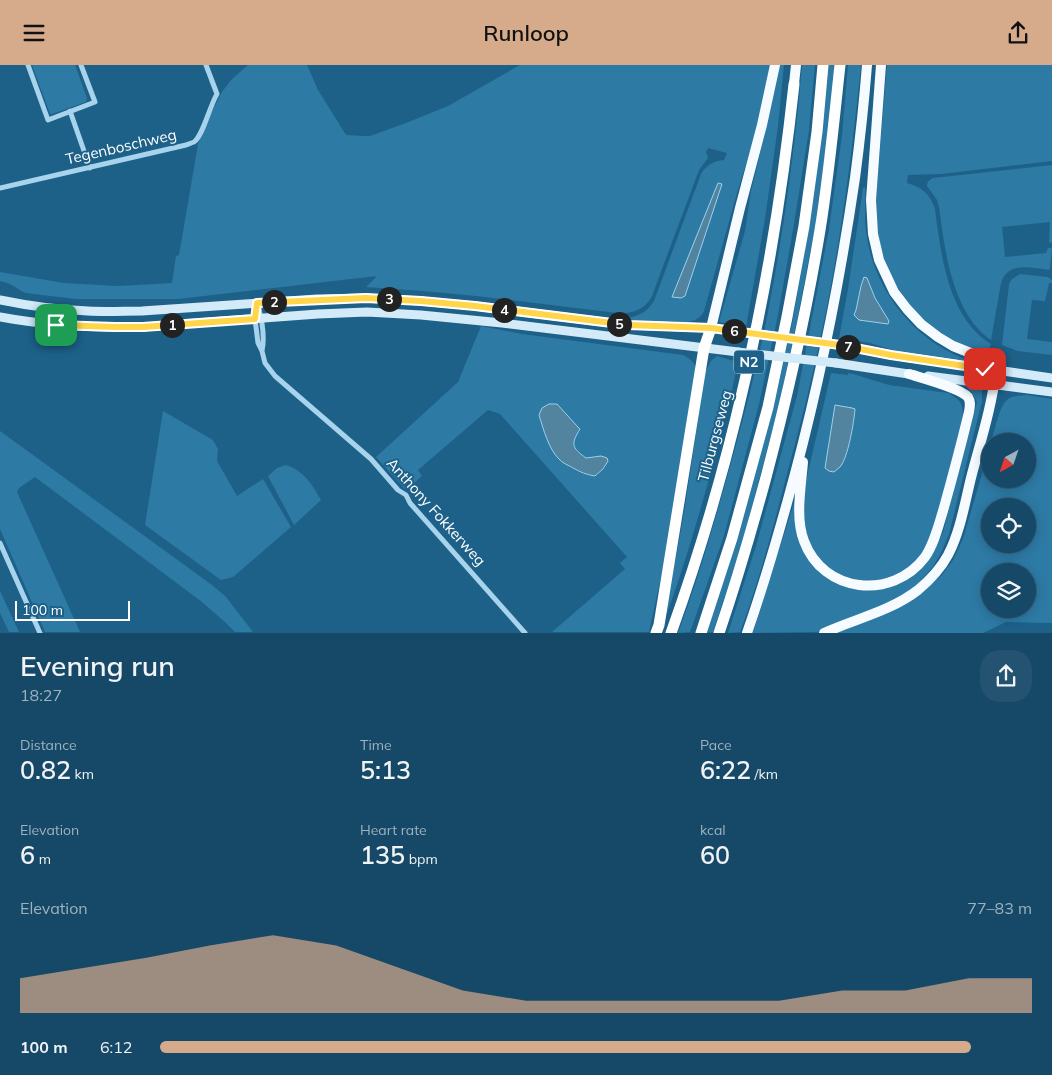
<!DOCTYPE html>
<html lang="en">
<head>
<meta charset="utf-8">
<style>
  body { margin:0; font-family:Mulish,sans-serif; background:#235370; color:#f1f3f6; height:100vh; display:flex; flex-direction:column; font-size:19px; white-space:nowrap }
  * { box-sizing:border-box; margin:0 }
  p { font-size:16px; color:#9eb2c0 }
  .icon { flex:none; width:28px; height:28px; fill:none; stroke:currentColor; stroke-width:2; stroke-linecap:round; stroke-linejoin:round }
  .map { position:relative; height:568px; overflow:hidden }
  .panel { display:flex; flex-direction:column; background:#164967; flex:1 }
  .panel>* { flex:none }
  .needle { width:32px; rotate:220deg }
  .buttons { position:absolute; left:981px; top:368px; display:grid; gap:10px }
  .buttons a { display:grid; place-items:center; width:55px; height:55px; border-radius:50%; background:#164967; box-shadow:0 2px 12px #0003,0 0 0 1px #35617b; font-size:25px }
  .scale { position:absolute; left:15px; bottom:12px; width:115px; box-sizing:border-box; padding-left:5px; border:2px solid #fff; border-top:0; font-size:14px; line-height:18px; white-space:nowrap; color:#fff; -webkit-text-stroke:4px #1d6189; paint-order:stroke }
  .pin { position:absolute; display:grid; place-items:center; width:42px; height:42px; color:#fff; margin:-21px; border-radius:10px; box-shadow:0 2px 8px #0006 }
  .km { position:absolute; width:25px; height:25px; margin:-12px; border-radius:50%; background:#222; color:#fff; font-size:14px; line-height:25px; text-align:center }
  .round { display:grid; place-items:center; flex:none; width:52px; height:52px; border-radius:20px; background:#235370 }
  .headline { display:flex; align-items:center; justify-content:space-between; height:85px; padding:0 20px }
  h1 { font-size:28px; font-weight:600; line-height:38px }
  .stats { display:grid; grid-template-columns:repeat(3,1fr); gap:8px; height:85px; padding:5px 20px }
  .stats div { display:grid; align-content:center }
  .stats b { font-size:25px; font-weight:600 }
  .stats small { font-size:14px; font-weight:400 }
  .stats p { font-size:14px }
  .chart { height:140px; padding:10px 20px }
  .chart p { display:flex; justify-content:space-between }
  .chart svg { width:100%; height:90px; margin-top:5px; fill:#d6ab8b; opacity:.7 }
  ul { padding:0 20px; list-style:none; font-size:16px }
  li { display:grid; grid-template-columns:80px 60px 1fr; align-items:center; height:38px }
  li i { height:12px; border-radius:6px; background:#d6ab8b }
  header { display:flex; justify-content:space-between; align-items:center; height:65px; padding:0 20px; background:#d6ab8b; color:#111; font-size:22px; font-weight:600 }
  .map>svg:first-child { display:block }
</style>
</head>
<body>
<header><svg class="icon" aria-label="menu" viewBox="0 0 24 24"><path d="M4 6h16M4 12h16M4 18h16"/></svg>Runloop<svg class="icon" aria-label="share" viewBox="0 0 24 24"><path d="M12 15V3M7 8l5-5 5 5M5 13v7h14v-7"/></svg></header>
<div class="map">
<svg width="1052" height="568" viewBox="0 0 1052 568">
  <rect width="100%" height="100%" fill="#1d6189"/>
  <!-- green -->
  <path fill="#2d7aa5" fill-rule="evenodd" d="M32,0H75L87,33L86,37L52,49H50Z
    M248,0H307L318,25L346,70L363,71H370L406,58L448,41L520,0H772L754,74L737,128L704,246C702,251 698,254 692,256C677,261 642,256 624,255L625,253C638,252 647,247 654,236L701,109C706,100 714,96 724,95L727,88L708,83L706,87L708,93L699,105L652,231C645,245 632,249 617,248L476,231L423,226L366,222L377,211L178,234H75L26,228C16,224 12,218 0,216V207L64,218L118,221L172,218L176,191L179,190L198,79L209,52L222,27L231,15Z
    M778,0H784L778,61L765,154L746,262L719,257L745,166L751,126L767,60Z
    M802,0H815L809,65L794,159L778,250L759,339L724,471L690,567L678,568C699,512 715,455 731,398C745,348 758,298 768,247C784,165 795,83 802,0Z
    M828,0H835L828,69L815,163L797,256L778,344L743,476L713,567L706,568L773,343L793,254L809,162Z
    M848,0H861C852,88 841,175 823,261C813,310 801,357 788,405C774,459 760,514 740,567L728,568L756,481L797,331L829,164L842,70Z
    M887,0H1052V96L941,109L908,110L907,118C922,122 930,129 935,144C941,190 948,253 991,279L989,284L982,287C936,275 899,236 883,193C877,174 876,152 876,132Z
    M1052,100V178L1049,177L1050,157L1002,162L1005,192L1046,188L1048,183H1052L1050,203L1049,205C1031,203 1008,196 1001,218L991,275C952,248 945,186 939,142L937,135L927,121C927,117 929,115 933,113Z
    M865,122C866,136 864,151 866,165C872,224 915,278 971,296V297L893,285L870,278L839,273L848,224L863,123Z
    M1020,209L1048,212L1052,215V218H1049L1045,236L1032,235L1027,274L1052,277V290L1018,286L1002,280L1009,219L1012,214Z
    M481,261L522,269L683,290C691,294 694,297 697,305L673,457L649,567H552L625,504L620,498L627,492L500,349L488,345L418,405L422,411L407,424H405L376,392L458,317ZM542,343L579,366L574,374V382L586,393H591L596,391L606,401C602,405 599,410 594,411C586,412 560,398 556,391C549,382 543,361 539,350Z
    M717,291L738,297C731,332 722,366 713,400C697,457 681,513 660,567C681,482 692,394 705,307L711,296Z
    M831,308L848,310V308L853,309L889,320L948,328C959,334 963,337 963,350L938,457L923,487L904,507L878,517L849,515L820,497L805,469L803,429Z
    M967,322L982,324V336L949,469L941,488L932,503L915,522L882,541L843,556L817,567L753,568L797,428V452L820,505L879,523L935,484L943,467L977,337L972,328Z
    M1027,330L1052,334V558L1006,557L983,568H830L919,529L942,510L953,495L963,474L990,381V414H1028V376H991C995,366 999,341 1007,335C1012,330 1020,331 1027,330ZM990,441H1028V479H990ZM990,506H1028V544H990Z
    M163,346L213,375L218,384L217,396L237,431L263,414L291,462L233,512L221,515L145,460Z
    M0,366L212,520L226,532L253,567H235L226,558L202,537L35,412L19,423L17,427L80,567H45L0,464Z
    M286,400C304,406 312,419 321,435L294,460L268,411L277,403Z
    M0,526L19,567H9L0,548Z"/>
  <!-- water -->
  <path fill="#53849f" stroke="#9ad1ed" d="M718,118L722,119L685,231L681,233L672,232Z
    M864,212L867,213L875,233L889,256L888,259L859,255L854,250L856,245L861,221Z
    M549,339H557L577,361L580,364C571,379 571,382 586,393L601,391L607,393L608,396L603,404L595,411C587,410 580,407 573,403C568,400 562,398 559,394C549,385 543,363 539,350L542,343Z
    M835,340L852,343L855,344C854,357 848,393 840,402C838,404 836,405 834,407L829,406L825,403Z"/>
  <g fill="none" stroke-linecap="round" stroke-linejoin="round">
    <!-- minor -->
    <path stroke="#a7d3ec" stroke-width="5" d="M28,0L48,55L95,37L81,0
      M70,46L90,103
      M0,123L186,80C189,79 191,78 194,77C203,71 210,40 217,29L206,0
      M257,238L255,254L258,278L262,286L265,298L275,311L371,394L398,425L406,430L410,438L525,568
      M258,241C262,255 265,272 262,286
      M0,478L40,568"/>
    <!-- secondary -->
    <path stroke="#d3eaf9" stroke-width="9" d="M0,235C29,241 58,245 88,246C106,247 124,246 142,246L317,234L366,233L421,236L475,241L628,260L711,263L742,267
      M0,252C48,261 95,263 143,262L318,249L367,247L421,250L502,258L738,287
      M840,280L891,290L1052,313
      M836,298L915,310
      M928,311L1052,327"/>
    <!-- trunk -->
    <path stroke="#f6fbff" stroke-width="10" d="M794,19L796,0
      M711,263L740,143L762,60L775,0
      M803,397C801,422 795,453 804,476C823,528 892,536 925,492C934,479 938,462 943,446C952,414 961,380 969,347C970,341 971,337 968,332C960,323 922,313 909,309
      M747,568C762,525 775,481 787,438C817,331 839,222 855,113C860,75 864,38 867,0
      M824,568C855,554 891,546 918,525C930,515 941,503 948,490C961,465 965,436 972,409C981,375 992,341 996,305L988,295L953,281L938,272L921,259L907,244L894,227L879,195L873,169L871,135L881,0"/>
    <!-- motorway -->
    <path stroke="#fff" stroke-width="11" d="M656,568L659,560L704,283L711,263
      M671,568C735,391 774,206 794,19
      M701,568L732,473L768,342L787,252L804,161L817,67L823,0
      M719,568C736,518 751,467 765,416C787,333 806,250 820,165C829,110 834,55 840,0"/>
    <!-- secondary-bridge -->
    <path stroke="#d3eaf9" stroke-width="9" d="M742,267L840,280
      M738,287L836,298"/>
  </g>
  <g fill="none" stroke-linecap="round" stroke-linejoin="round">
    <!-- route casing -->
    <g stroke="#fff" stroke-width="10">
      <path id="route" d="M56,260L115,262H143L255,254L257,238L366,233L421,236L475,241L628,260L711,263L840,280L891,290L985,304"/>
    </g>
    <!-- route -->
    <use href="#route" stroke="#ffd54a" stroke-width="6"/>
  </g>
  <g text-anchor="middle" stroke-width="4" stroke-linejoin="round" paint-order="stroke">
    <!-- shield labels -->
    <rect fill="#1d6189" stroke="#bbd0dc" stroke-width="1" x="734" y="285.5" width="30" height="23" rx="4"/>
    <g font-size="14" font-weight="bold" fill="#fff">
      <text x="749" y="302">N2</text>
    </g>
    <!-- street labels -->
    <g font-size="15" fill="#fff" stroke="#1d6189">
      <text transform="translate(121 82) rotate(-13)" y="5">Tegenboschweg</text>
      <text transform="translate(715 371) rotate(-75)" y="5">Tilburgseweg</text>
      <text transform="translate(436 447) rotate(48)" y="5">Anthony Fokkerweg</text>
    </g>
  </g>
</svg>
<div class="buttons">
<a><svg class="needle" viewBox="-14 -14 28 28"><path d="M0-13l5 13h-10z" fill="#e53935"/><path d="M0 13l5-13h-10z" fill="#9eb2c0"/></svg></a>
<a><svg class="icon" aria-label="locate" viewBox="0 0 24 24"><circle cx="12" cy="12" r="6"/><path d="M12 2v4M12 18v4M2 12h4M18 12h4"/></svg></a>
<a><svg class="icon" aria-label="layers" viewBox="0 0 24 24"><path d="M12 4l9 5-9 5-9-5zM3 14l9 5 9-5"/></svg></a>
</div>
<div class="scale">100 m</div>
<div class="pin" style="left:56px;top:260px;background:#1e9e55"><svg class="icon" aria-label="arrive" viewBox="0 0 24 24"><path d="M6 21V4h12l-3 4 3 4H6"/></svg></div>
<div class="pin" style="left:985px;top:304px;background:#d93025"><svg class="icon" aria-label="check" viewBox="0 0 24 24"><path d="M5 12l5 5 9-10"/></svg></div>
<b class="km" style="left:172px;top:260px">1</b>
<b class="km" style="left:274px;top:237px">2</b>
<b class="km" style="left:389px;top:234px">3</b>
<b class="km" style="left:504px;top:245px">4</b>
<b class="km" style="left:619px;top:259px">5</b>
<b class="km" style="left:734px;top:266px">6</b>
<b class="km" style="left:848px;top:282px">7</b>
</div>
<section class="panel">
<div class="headline"><div><h1>Evening run</h1><p>18:27</p></div><a class="round"><svg class="icon" aria-label="share" viewBox="0 0 24 24"><path d="M12 15V3M7 8l5-5 5 5M5 13v7h14v-7"/></svg></a></div>
<div class="stats">
<div><p>Distance</p><b>0.82<small> km</small></b></div>
<div><p>Time</p><b>5:13</b></div>
<div><p>Pace</p><b>6:22<small> /km</small></b></div>
</div>
<div class="stats">
<div><p>Elevation</p><b>6<small> m</small></b></div>
<div><p>Heart rate</p><b>135<small> bpm</small></b></div>
<div><p>kcal</p><b>60</b></div>
</div>
<div class="chart"><p><span>Elevation</span>77–83 m</p>
<svg viewBox="0 0 160 44" preserveAspectRatio="none"><path d="M0 44V27L10 22L20 17L30 11L40 6L50 11L60 22L70 33L80 38L90 38L100 38L110 38L120 38L130 33L140 33L150 27L160 27V44z"/></svg>
</div>
<ul>
<li><b>100 m</b>6:12<i style="width:93%"></i></li>
</ul>
</section>
</body>
</html>
